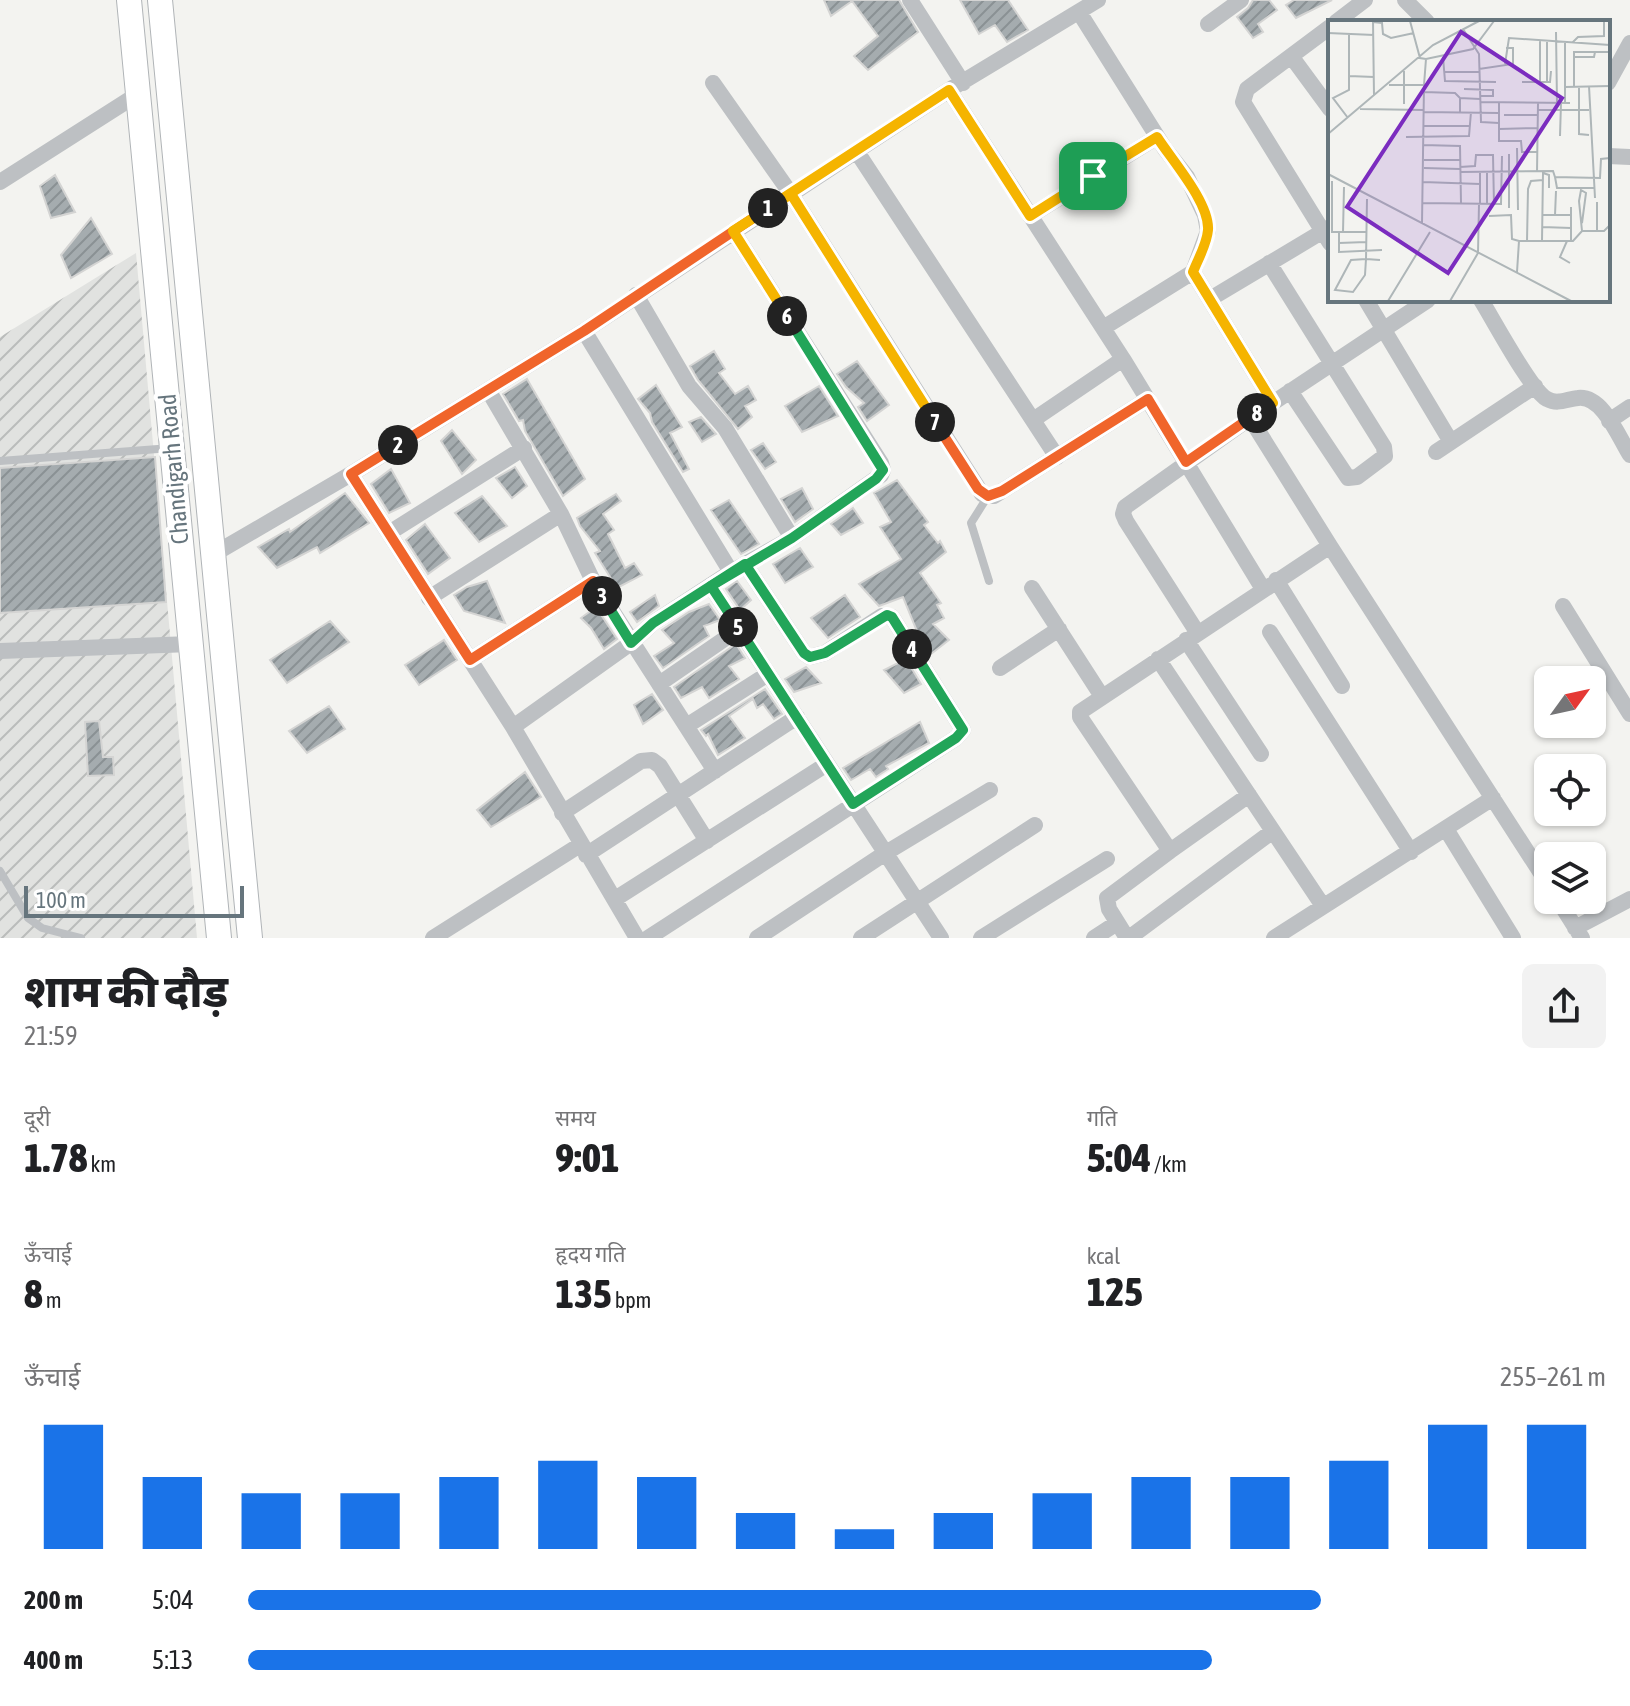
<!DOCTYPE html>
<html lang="hi">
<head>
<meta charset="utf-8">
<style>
  body { margin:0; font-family:"Asap Condensed","Noto Sans Devanagari",sans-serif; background:#f2f2f2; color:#202124; height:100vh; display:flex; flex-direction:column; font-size:30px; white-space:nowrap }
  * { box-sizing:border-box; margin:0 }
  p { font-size:26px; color:#757577 }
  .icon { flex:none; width:44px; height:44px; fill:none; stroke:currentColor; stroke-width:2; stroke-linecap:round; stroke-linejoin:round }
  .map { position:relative; height:938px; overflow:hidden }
  .drawer { display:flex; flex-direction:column; background:#fff; flex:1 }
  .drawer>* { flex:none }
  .needle { width:52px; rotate:57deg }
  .buttons { position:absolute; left:1534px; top:666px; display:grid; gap:16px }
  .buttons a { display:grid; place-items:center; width:72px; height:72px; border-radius:12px; background:#fff; box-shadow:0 2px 6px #0004; font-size:40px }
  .scale { position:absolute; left:24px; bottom:20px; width:220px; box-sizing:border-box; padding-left:8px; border:4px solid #66757d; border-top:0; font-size:22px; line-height:28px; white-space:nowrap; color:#66757d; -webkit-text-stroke:6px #fff; paint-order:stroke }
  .pin { position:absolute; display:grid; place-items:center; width:68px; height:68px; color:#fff; margin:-34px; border-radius:16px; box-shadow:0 4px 12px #0006 }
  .km { position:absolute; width:40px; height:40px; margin:-20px; border-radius:50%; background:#222; color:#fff; font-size:22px; line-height:40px; text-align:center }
  .round { display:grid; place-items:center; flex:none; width:84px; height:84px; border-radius:12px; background:#f2f2f2 }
  .overview { display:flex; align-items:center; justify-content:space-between; height:136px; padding:0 24px }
  h1 { font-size:44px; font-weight:800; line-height:60px }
  .metrics { display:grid; grid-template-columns:repeat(3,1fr); gap:12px; height:136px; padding:8px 24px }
  .metrics div { display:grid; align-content:center }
  .metrics b { font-size:40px; font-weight:800 }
  .metrics small { font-size:22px; font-weight:400 }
  .metrics p { font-size:22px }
  .chart { height:224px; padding:16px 24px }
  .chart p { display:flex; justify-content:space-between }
  .chart svg { width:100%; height:144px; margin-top:8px; stroke:#1a73e8; stroke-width:6 }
  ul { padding:0 24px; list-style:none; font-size:26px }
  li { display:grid; grid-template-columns:128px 96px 1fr; align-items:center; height:60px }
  li i { height:20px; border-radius:10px; background:#1a73e8 }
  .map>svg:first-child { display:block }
</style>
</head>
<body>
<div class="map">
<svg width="1630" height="938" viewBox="0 0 1630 938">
  <defs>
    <pattern id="industrial-furrows" width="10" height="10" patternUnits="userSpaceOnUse" patternTransform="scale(2)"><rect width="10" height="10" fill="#e1e2e0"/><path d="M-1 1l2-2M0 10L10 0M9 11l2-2" fill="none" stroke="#babcbb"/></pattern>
    <pattern id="building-hatch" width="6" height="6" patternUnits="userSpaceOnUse" patternTransform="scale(2)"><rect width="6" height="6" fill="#a5acaf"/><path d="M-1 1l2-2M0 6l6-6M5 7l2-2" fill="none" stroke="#8a9194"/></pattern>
  </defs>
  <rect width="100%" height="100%" fill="#f3f3f0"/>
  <!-- industrial -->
  <path fill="url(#industrial-furrows)" d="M136,253L197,938H0V337Z"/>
  <!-- building -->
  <path fill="url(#building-hatch)" stroke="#d4d4d3" stroke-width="2" d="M824,0H899L918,32L868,70L854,56L878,36L852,1L831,16Z
    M960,0H1008L1028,30L1007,42L995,25L979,34Z
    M1253,0H1269L1277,10L1258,24L1263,32L1253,38L1237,17L1248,8Z
    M1294,0H1332L1296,18L1286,5Z
    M55,175L75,212L51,218L40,186Z
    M91,218L112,254L71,278L61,255Z
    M714,351L725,369L719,373L735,394L748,386L756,400L745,406L752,417L738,429L698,380L690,366Z
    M857,361L889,405L867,421L858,407L864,403L846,387L837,374Z
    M527,379L585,479L563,496L525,431L523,420L519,421L503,394Z
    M656,385L682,427L670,433L689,469L683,472L652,422L650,413L638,399Z
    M819,386L838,416L802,432L785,406Z
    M701,417L716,434L702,442L689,422Z
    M452,430L476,460L462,474L441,441Z
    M763,443L776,462L765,469L751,450Z
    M155,457L166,602L0,613V468Z
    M515,467L527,486L512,498L496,478Z
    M391,469L410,503L389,513L371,484Z
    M897,480L928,522L924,525L938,543L940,541L946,552L920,573L941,603L937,605L944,618L933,624L949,640L931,654L923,646L903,597L879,606L859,584L901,559L880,527L891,522L874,493Z
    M802,488L813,509L795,522L781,499Z
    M345,493L369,523L320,553L317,547L277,568L258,547L289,529L290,532Z
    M616,494L621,501L603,514L614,530L608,534L625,568L634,563L642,575L617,588L595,553L600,551L580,526L577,518Z
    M482,496L507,526L479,542L455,513Z
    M729,500L759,544L741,554L711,510Z
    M853,508L863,523L841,535L831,524Z
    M425,524L450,558L428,574L406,540Z
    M800,548L813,567L785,583L773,564Z
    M487,581L505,623L464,611L454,595L467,587Z
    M737,581L751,600L740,610L726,589Z
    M655,595L659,606L637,622L630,612Z
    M845,595L860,617L828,638L811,618Z
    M709,604L720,620L704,626L709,636L663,668L654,656L674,643L662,630L689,612Z
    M596,607L617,639L604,649L591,628L581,618Z
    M330,621L349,642L287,683L270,660Z
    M444,640L457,660L419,685L405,665Z
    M736,644L745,658L729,666L739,679L709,698L702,687L681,698L674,687Z
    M906,659L921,684L904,693L884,670Z
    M806,667L821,683L794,692L785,679Z
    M765,689L782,714L774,719L763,704L757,708L753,699L729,716L745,738L718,755L708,734L706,736L701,730Z
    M652,694L663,710L643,724L634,705Z
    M329,706L345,729L307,753L289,731Z
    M99,721L103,757H113L114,775L88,776L85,722Z
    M920,722L929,743L886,766L888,769L876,777L870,769L851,780L843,768Z
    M525,772L541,797L491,827L477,810Z"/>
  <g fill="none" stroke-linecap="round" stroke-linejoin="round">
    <!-- primary casing -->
    <g stroke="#b0b4b7" stroke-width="26">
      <path id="primary" d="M129,0L219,938
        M160,0L250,938"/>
    </g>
    <!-- lane -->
    <path stroke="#bdc0c3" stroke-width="8" d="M0,461L171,448
      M988,496L971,523L989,581
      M0,871L28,918L42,928L81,938"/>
    <!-- street -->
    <path stroke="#bdc0c3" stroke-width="16" d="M910,0L963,83
      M1405,0L1427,22
      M1079,12L1165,149L1187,177L1205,215L1208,231L1193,272
      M1336,22L1365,0
      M1208,24L1241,0
      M1330,27L1247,89L1243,102L1330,243
      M1291,56L1330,109
      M713,83L791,194L982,494L994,496L1002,491L1148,399
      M1608,83L1630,43
      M949,90L1123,359L1263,589
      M857,152L1057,457
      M1608,156L1630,157
      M0,182L138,94
      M1030,216L1157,137
      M1269,263L1384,447L1385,456L1357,477L1348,478L1290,391
      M636,295L689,386L725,428L792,538
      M1210,299L1330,227
      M1366,300L1451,442
      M1481,300C1493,319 1531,391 1547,399C1558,405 1567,399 1578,398C1603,395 1619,438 1630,455
      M1103,328L1193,272L1273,403
      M584,331L731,572
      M488,390L561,514L593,581L715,771
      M1250,418L1330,546L1548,884
      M1033,420L1123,359
      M1609,421L1630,407
      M1436,452L1535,386
      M351,474L513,727L637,938
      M389,533L524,448
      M214,554L351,474L584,331L949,90L1098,0
      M1276,580L1342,686
      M711,586L941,938
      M1032,588L1101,695
      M429,598L561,514
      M1563,606L1630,714
      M1197,632L1126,521L1123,514L1125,507L1250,418L1428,300
      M1270,632L1411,852
      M1186,640L1261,754
      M0,651L191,644
      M1158,659L1323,906
      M470,660L593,581
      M1000,668L1059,629
      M659,684L739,629
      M688,725L768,674
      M513,727L631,643L653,623L731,572L792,538L881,475L883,470L881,463L733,231
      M562,813L641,761L652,760L660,766L707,841
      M1446,829L1513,938
      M1170,851L1249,795
      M586,855L797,717
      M615,899L827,764
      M1558,900L1582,938
      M1575,928L1630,899
      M433,938L580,845
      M648,938L956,738L963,730L892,617L882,616L825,653L810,657L804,653L745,564
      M757,938L884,854L990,790
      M861,938L1035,825
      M981,938L1107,859
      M1094,938L1117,923
      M1127,938L1109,909L1107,898L1170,851L1080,717V712L1330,546
      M1129,938L1273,831
      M1274,938L1493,798"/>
    <!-- primary -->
    <use href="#primary" stroke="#fff" stroke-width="24"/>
  </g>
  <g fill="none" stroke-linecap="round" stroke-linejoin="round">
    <!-- split-1 casing -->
    <g stroke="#fff" stroke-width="16">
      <path id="split-1" d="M768,208L949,90L1030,216L1093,176"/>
    </g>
    <!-- split-2 casing -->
    <g stroke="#fff" stroke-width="16">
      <path id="split-2" d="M398,445L584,331L768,208"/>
    </g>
    <!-- split-3 casing -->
    <g stroke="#fff" stroke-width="16">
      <path id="split-3" d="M398,445L351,474L470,660L593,581L602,596"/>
    </g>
    <!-- split-4 casing -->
    <g stroke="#fff" stroke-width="16">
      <path id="split-4" d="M602,596L631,643L653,623L745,564L804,653L810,657L825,653L887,615L892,617L912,649"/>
    </g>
    <!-- split-5 casing -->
    <g stroke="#fff" stroke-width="16">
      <path id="split-5" d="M738,627L853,804L956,738L963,730L912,649"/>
    </g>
    <!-- split-6 casing -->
    <g stroke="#fff" stroke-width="16">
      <path id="split-6" d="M738,627L711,586L792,538L876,479L883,470L787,316"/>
    </g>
    <!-- split-7 casing -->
    <g stroke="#fff" stroke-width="16">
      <path id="split-7" d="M787,316L733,231L791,194L935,422"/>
    </g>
    <!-- split-8 casing -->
    <g stroke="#fff" stroke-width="16">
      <path id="split-8" d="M935,422L978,489L988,496L1002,491L1148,399L1186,462L1257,413"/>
    </g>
    <!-- split-9 casing -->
    <g stroke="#fff" stroke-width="16">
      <path id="split-9" d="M1093,176L1157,137C1171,159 1210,203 1208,230C1207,244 1198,259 1193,272L1273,403L1257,413"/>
    </g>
    <!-- split-1 -->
    <use href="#split-1" stroke="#f5b400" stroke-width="10"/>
    <!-- split-2 -->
    <use href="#split-2" stroke="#f0652b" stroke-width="10"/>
    <!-- split-3 -->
    <use href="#split-3" stroke="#f0652b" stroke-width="10"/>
    <!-- split-4 -->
    <use href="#split-4" stroke="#22a559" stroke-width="10"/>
    <!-- split-5 -->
    <use href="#split-5" stroke="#22a559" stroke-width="10"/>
    <!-- split-6 -->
    <use href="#split-6" stroke="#22a559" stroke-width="10"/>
    <!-- split-7 -->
    <use href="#split-7" stroke="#f5b400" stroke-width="10"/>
    <!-- split-8 -->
    <use href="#split-8" stroke="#f0652b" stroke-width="10"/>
    <!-- split-9 -->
    <use href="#split-9" stroke="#f5b400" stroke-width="10"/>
  </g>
  <g text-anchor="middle" stroke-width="8" stroke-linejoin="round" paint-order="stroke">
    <!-- street labels -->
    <g font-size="24" fill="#66757d" stroke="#fff">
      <text transform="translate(174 469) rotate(-95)" y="8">Chandigarh Road</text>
    </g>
  </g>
  <!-- overview -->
  <g transform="translate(1328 20)">
    <rect width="282" height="282" fill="#f3f3f0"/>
    <path fill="none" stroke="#aeb6b8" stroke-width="2" d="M45,1L46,76M82,1L92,38L98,39L145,29L166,1M45,2L54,3L55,14L63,18L86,13M135,9L151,34L153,102L171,103M228,12L229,83M0,13L46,15M212,20V62M219,21V62M245,22L250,17L276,16V1M246,31V66M246,32H281L282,23M115,37L117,61L168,62M246,37H266L267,32M177,44L181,18L282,25M151,49L185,44V28H178M116,52H152M21,56L46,57M194,62H222L223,51M61,65H96L94,203M96,65L98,39M251,66V114L261,115M261,66L267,178M237,67L282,66M136,69L165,70V76H152M96,72L127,73L132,78M152,82L242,83M171,83V121H193L194,132H209M237,83V21M76,84V51M32,89L96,90M210,90H261M95,92L171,93M132,92V78L152,79M176,95H210M20,98L5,78L21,70V14M96,106H142M171,109L209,108M0,114L105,25L151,1M232,116L233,83M78,117L141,116L143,92M95,125L132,126L133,183M189,128L190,190M181,134V188M96,140H133M132,147L147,146L148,135H165L166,185M96,148L132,149M132,152L225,151L227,157L272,158L273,139L282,138M152,152V184M209,152L210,83M0,154L243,281M227,157L229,168H267M4,161V212H39M95,162L152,164M39,179L38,239L37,255L25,272L7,270L23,240L38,239L52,240M95,183L173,184L174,136M159,184V152M214,195H243M227,195L228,171M161,196L183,195L184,219L191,221M254,203L258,173L253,170L251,181L254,211M281,206L282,180M214,207L243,208M269,211V182M11,212V232L54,230M15,212L16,167M199,221L200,169L203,161L215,160M214,221L215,153L221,155V168M239,221L232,237L242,243M243,221V187M11,223L38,222M189,252L191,221H245L254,211H276L282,205M60,281L102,212M122,281L150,233L151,184"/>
    <path fill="#7b2cbf" fill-opacity="0.15" stroke="#7b2cbf" stroke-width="4" d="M133,12L234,78L120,253L19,187Z"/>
    <rect width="282" height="282" fill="none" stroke="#66757d" stroke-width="4"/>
  </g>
</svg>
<div class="buttons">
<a><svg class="needle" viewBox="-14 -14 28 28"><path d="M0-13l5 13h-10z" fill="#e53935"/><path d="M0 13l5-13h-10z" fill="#757577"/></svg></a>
<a><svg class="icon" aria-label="locate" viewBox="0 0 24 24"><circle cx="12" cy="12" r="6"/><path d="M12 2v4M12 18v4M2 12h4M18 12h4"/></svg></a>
<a><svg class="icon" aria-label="layers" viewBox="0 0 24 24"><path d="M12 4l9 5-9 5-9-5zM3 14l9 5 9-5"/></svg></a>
</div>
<div class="scale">100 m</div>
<div class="pin" style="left:1093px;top:176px;background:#1e9e55"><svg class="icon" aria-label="arrive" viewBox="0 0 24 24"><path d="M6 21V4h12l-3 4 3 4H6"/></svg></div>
<b class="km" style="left:768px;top:208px">1</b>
<b class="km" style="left:398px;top:445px">2</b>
<b class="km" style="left:602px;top:596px">3</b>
<b class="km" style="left:912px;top:649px">4</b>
<b class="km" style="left:738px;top:627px">5</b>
<b class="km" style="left:787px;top:316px">6</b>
<b class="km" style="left:935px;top:422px">7</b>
<b class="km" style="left:1257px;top:413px">8</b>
</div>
<section class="drawer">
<div class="overview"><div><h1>शाम की दौड़</h1><p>21:59</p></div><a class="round"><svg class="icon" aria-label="share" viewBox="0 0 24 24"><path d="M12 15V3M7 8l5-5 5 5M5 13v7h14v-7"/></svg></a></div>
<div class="metrics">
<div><p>दूरी</p><b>1.78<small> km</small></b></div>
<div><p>समय</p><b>9:01</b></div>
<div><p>गति</p><b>5:04<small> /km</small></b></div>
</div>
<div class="metrics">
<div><p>ऊँचाई</p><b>8<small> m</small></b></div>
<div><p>हृदय गति</p><b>135<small> bpm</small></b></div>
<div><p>kcal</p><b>125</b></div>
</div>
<div class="chart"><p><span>ऊँचाई</span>255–261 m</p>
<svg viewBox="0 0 160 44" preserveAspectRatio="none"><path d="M5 44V6M15 44V22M25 44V27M35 44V27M45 44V22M55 44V17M65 44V22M75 44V33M85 44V38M95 44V33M105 44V27M115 44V22M125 44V22M135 44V17M145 44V6M155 44V6"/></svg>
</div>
<ul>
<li><b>200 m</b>5:04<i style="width:79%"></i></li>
<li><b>400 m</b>5:13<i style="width:71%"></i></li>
</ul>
</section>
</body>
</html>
